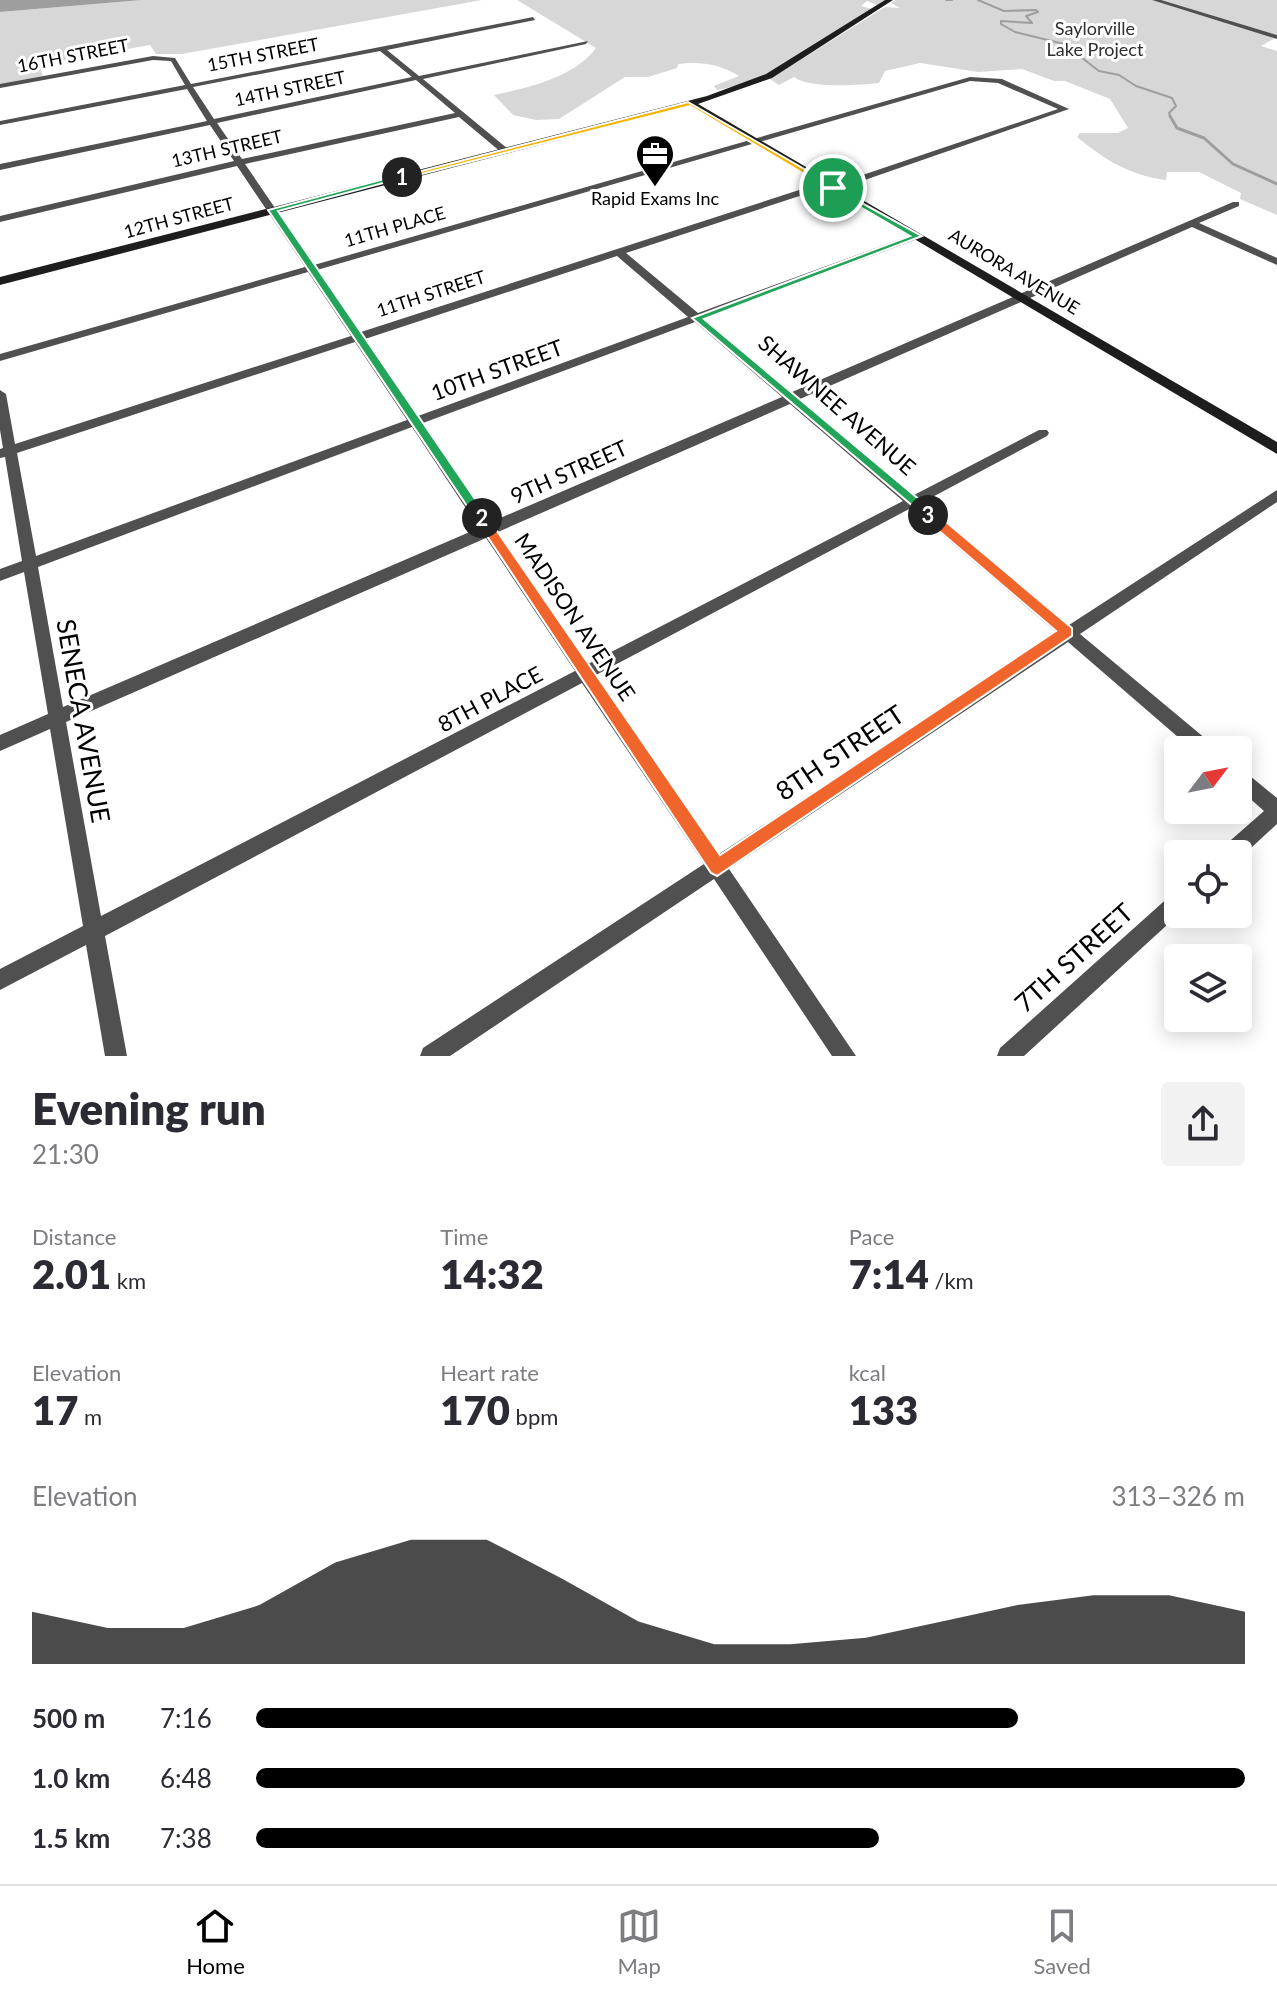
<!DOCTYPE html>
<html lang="en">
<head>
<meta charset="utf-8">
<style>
  body { margin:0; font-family:Lato,sans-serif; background:#f2f2f3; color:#2b2b33; height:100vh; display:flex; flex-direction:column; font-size:30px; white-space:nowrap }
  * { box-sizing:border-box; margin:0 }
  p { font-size:26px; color:#7c7c81 }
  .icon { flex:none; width:44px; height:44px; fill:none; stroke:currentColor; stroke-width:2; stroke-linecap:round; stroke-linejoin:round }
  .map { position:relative; height:1056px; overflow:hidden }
  .panel { display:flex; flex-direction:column; background:#fff; flex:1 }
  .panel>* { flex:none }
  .needle { width:52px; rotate:58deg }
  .fabs { position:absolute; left:1164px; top:736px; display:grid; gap:16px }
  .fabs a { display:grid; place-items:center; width:88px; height:88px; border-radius:8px; background:#fff; box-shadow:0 4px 20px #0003; font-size:40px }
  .pin { position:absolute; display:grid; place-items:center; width:68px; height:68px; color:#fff; margin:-34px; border:4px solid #fff; border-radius:50%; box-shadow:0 2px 8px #0007 }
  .km { position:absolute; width:40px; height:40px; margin:-20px; border-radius:50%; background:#222; color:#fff; font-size:22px; line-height:40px; text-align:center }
  .round { display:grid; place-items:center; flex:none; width:84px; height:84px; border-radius:8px; background:#f2f2f3 }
  .head { display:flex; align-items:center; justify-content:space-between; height:136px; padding:0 32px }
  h1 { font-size:44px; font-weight:800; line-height:60px }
  .stats { display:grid; grid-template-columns:repeat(3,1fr); gap:12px; height:136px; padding:8px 32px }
  .stats div { display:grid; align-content:center }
  .stats b { font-size:40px; font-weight:800 }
  .stats small { font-size:22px; font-weight:400 }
  .stats p { font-size:22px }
  .chart { height:224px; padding:16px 32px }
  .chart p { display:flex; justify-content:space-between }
  .chart svg { width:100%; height:144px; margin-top:8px; fill:#000; opacity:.7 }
  ul { padding:0 32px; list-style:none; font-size:26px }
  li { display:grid; grid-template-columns:128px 96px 1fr; align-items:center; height:60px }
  li i { height:20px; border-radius:10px; background:#000 }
  .menu { display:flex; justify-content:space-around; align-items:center; height:112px; border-top:2px solid #e1e1e2; background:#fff; font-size:22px; color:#7c7c81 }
  .menu a { display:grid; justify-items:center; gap:4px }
  .menu .selected { color:#000 }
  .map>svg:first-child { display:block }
</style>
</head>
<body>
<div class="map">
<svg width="1277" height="1056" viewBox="0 0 1277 1056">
  <rect width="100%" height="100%" fill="#fff"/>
  <!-- green -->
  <path fill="#d7d7d7" d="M142,0H482L182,54H156L150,45L39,65L43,76L0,85V12Z
    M517,0H884L877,5L867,1L861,6L872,9C824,38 773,81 717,90L714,86L739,76C721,64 699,61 678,64L677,68L648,77H625L559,119L536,120L513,115L494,95C528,88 575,77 596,48Z
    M895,0H1152L1277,37L1261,46L1277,51V215L1240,199L1241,193L1199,172H1167L1166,180C1129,175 1105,160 1077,137L1080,133H1118L1128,128L1110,99L1065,81H1054L1022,69L978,72L920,63L885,71L879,83C860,85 809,89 794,77L779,85L770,79L885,7L900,8L891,3Z
    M1159,0H1277V35Z"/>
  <!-- water -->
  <path fill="#9e9e9e" d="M0,0H142L0,12Z"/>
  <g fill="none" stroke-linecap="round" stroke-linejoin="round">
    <!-- stream-far1 -->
    <path stroke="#9e9e9e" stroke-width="2" d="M946,0H952
      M978,0L1004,11L1036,10L1038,12L1026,16L1032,23L1001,21V24L1015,32L1064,44L1099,71L1119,75L1136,86L1172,98L1176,106L1169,113L1171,118"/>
    <!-- stream -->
    <path stroke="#9e9e9e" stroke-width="3" d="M1170,116L1177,128L1204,138L1233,164L1277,184"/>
    <!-- street -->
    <path fill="#505050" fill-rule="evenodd" d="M1152,0H1161L1277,35V39Z
      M533,17L535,20L387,50L419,76L588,41L586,44L423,79L508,149V153H502L459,117L245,164L314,265L970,77L1002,79L1069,109L836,190H830V186L1058,109L998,83L970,81L317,270L361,332L827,181L830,182V186L626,253L698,313L914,234H920V238L704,319L792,392L1233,202H1239V206L1199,223L1277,258V265L1192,227L800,399L914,495L1039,430H1047L1049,433L1047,436L923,502L1069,625L1277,490V502L1080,634L1212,744L1215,750H1193L1068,642L729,869L856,1056H832L714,879L450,1056H420L423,1048L704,864L582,683L105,936L127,1056H105L86,945L0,990V969L83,926L50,729L0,751V735L48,714L24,572L0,581V569L22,561L5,457L0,458V449L3,448L0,430V390L6,394L15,444L351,336L308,272L0,361V354L305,267L237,166L0,222V216L234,161L210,125L0,170V164L207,121L187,89L0,125V121L185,85L171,61L153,60L0,88V84L153,56L175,58L191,84ZM380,51L412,77L214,119L193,87ZM416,80L455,113L242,159L217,123ZM617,256L688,317L418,416L365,339ZM695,322L782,397L491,522L423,423ZM355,342L407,420L36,556L17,453ZM790,404L903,501L588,664L498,532ZM412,427L479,528L63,707L38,567ZM911,508L1057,633L719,854L596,675ZM486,538L575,671L101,916L66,722Z
      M1238,769L1244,771L1277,798V824L1238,860V854H1221L1223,847L1264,811L1238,788Z
      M1178,892L1179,914L1024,1056H997L1000,1048L1171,895Z"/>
    <!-- secondary -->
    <path fill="#1d1d1d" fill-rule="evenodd" d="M885,0H893L772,78L698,104L1277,442V454L690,106L0,285V277L707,96L766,74Z"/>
  </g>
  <!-- split-1 -->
  <path fill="#f5b400" stroke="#fff" stroke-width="2" d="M688,102L837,188L831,190L690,106L402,179L398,177Z"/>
  <!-- split-2 -->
  <path fill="#22a559" stroke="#fff" stroke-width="2" d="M399,175L406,177L278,211L486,515V521H477L268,210Z"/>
  <!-- split-3 -->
  <path fill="#f0652b" stroke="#fff" stroke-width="2" d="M924,511H933L1072,628V636L717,876L711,873L475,518L486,515L720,855L1056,631L924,518Z"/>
  <!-- split-4 -->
  <path fill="#22a559" stroke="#fff" stroke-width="2" d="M831,186L922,236L704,319L933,511L935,515L928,519L692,318L910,236L831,190Z"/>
  <!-- icons -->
  <defs>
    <g id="office-pin" transform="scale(2)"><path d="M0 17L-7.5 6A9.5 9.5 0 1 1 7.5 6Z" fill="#000" stroke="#fff"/><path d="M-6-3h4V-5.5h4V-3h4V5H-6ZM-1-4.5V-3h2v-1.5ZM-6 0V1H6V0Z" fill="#fff"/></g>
  </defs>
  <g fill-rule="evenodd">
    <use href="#office-pin" x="655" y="154"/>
  </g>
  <g text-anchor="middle" stroke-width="6" stroke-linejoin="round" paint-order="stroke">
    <!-- far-park labels -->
    <g font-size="18" fill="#2e2e2e" stroke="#fff">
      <text x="1095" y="35">Saylorville<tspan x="1095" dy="21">Lake Project</tspan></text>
    </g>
    <!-- far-street labels -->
    <g font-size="18" fill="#000" stroke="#fff">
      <text transform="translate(263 55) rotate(-11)" y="6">15TH STREET</text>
      <text transform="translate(73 56) rotate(-11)" y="6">16TH STREET</text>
      <text transform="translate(290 89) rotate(-12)" y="6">14TH STREET</text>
      <text transform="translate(227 149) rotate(-13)" y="6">13TH STREET</text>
      <text transform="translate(179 218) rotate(-15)" y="6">12TH STREET</text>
      <text transform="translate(395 227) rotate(-16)" y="6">11TH PLACE</text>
      <text transform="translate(1014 272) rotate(31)" y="6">AURORA AVENUE</text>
      <text transform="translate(431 294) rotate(-18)" y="6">11TH STREET</text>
    </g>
    <!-- far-poi labels -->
    <g font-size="18" fill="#000" stroke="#fff">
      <text x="655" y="205">Rapid Exams Inc</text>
    </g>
    <!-- street labels -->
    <g font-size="22" fill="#000" stroke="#fff">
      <text transform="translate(497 370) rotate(-20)" y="8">10TH STREET</text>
      <text transform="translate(837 405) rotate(41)" y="8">SHAWNEE AVENUE</text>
      <text transform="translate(569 472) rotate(-24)" y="8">9TH STREET</text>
      <text transform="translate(575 617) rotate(56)" y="8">MADISON AVENUE</text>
      <text transform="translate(490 699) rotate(-28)" y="8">8TH PLACE</text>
    </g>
    <!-- near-street labels -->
    <g font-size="26" fill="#000" stroke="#fff">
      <text transform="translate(83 721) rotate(80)" y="9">SENECA AVENUE</text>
      <text transform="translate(840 753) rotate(-34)" y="9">8TH STREET</text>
      <text transform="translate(1074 958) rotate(-42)" y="9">7TH STREET</text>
    </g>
  </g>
</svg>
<div class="fabs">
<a><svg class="needle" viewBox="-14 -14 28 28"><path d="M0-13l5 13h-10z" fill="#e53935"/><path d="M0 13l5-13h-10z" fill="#7c7c81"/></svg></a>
<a><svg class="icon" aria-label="locate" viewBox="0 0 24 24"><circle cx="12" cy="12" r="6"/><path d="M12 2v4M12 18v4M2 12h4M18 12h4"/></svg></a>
<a><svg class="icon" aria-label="layers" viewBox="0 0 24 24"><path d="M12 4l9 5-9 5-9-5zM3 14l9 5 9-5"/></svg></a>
</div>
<div class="pin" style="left:833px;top:188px;background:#1e9e55"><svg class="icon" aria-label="arrive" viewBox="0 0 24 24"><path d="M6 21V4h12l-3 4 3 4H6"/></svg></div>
<b class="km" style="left:402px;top:177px">1</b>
<b class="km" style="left:482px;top:518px">2</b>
<b class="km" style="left:928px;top:515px">3</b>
</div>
<section class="panel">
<div class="head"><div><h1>Evening run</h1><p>21:30</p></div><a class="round"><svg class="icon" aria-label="share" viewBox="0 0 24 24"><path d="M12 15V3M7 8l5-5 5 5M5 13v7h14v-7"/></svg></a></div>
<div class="stats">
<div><p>Distance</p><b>2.01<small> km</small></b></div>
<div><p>Time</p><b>14:32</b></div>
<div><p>Pace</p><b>7:14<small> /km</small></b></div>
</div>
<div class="stats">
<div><p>Elevation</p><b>17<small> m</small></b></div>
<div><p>Heart rate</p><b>170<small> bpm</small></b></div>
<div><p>kcal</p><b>133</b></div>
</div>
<div class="chart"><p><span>Elevation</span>313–326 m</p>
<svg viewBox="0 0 160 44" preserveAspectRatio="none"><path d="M0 44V28L10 33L20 33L30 26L40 13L50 6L60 6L70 18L80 31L90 38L100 38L110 36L120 31L130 26L140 23L150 23L160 28V44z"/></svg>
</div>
<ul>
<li><b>500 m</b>7:16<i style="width:77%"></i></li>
<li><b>1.0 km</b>6:48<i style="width:100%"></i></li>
<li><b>1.5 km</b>7:38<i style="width:63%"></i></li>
</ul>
</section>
<nav class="menu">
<a class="selected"><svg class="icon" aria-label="home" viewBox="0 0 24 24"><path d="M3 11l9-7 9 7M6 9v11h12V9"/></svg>Home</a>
<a><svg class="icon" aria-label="map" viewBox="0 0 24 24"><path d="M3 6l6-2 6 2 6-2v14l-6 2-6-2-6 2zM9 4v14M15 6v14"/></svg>Map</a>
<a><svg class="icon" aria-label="saved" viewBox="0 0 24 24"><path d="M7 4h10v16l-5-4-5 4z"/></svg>Saved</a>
</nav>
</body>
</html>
